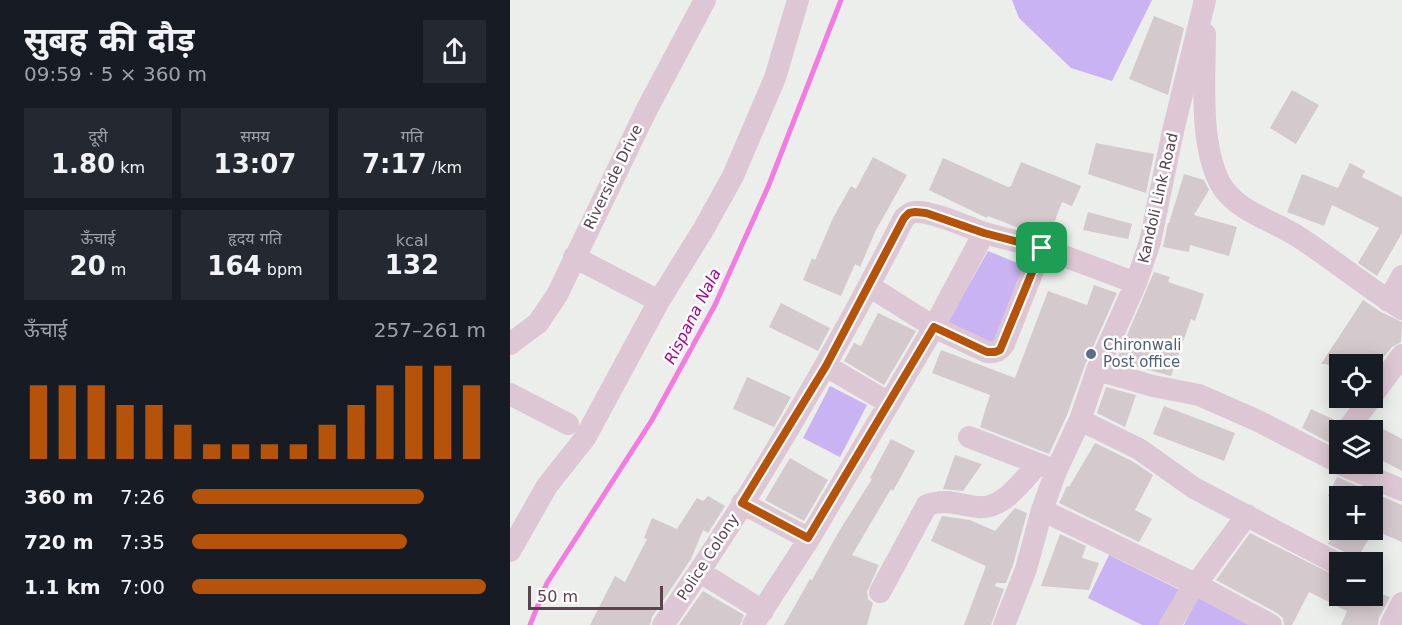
<!DOCTYPE html>
<html lang="hi">
<head>
<meta charset="utf-8">
<style>
  body { margin:0; font-family:"DejaVu Sans","Noto Sans Devanagari",sans-serif; background:#242831; color:#f1f3f6; height:100vh; display:flex; flex-direction:column; font-size:22px; white-space:nowrap }
  * { box-sizing:border-box; margin:0 }
  p { font-size:20px; color:#9ea1a6 }
  .icon { flex:none; width:33px; height:33px; fill:none; stroke:currentColor; stroke-width:2; stroke-linecap:round; stroke-linejoin:round }
  .map { position:relative; flex:1; overflow:hidden }
  .drawer { display:flex; flex-direction:column; background:#171b24; width:510px }
  .drawer>* { flex:none }
  .controls { position:absolute; left:819px; top:354px; display:grid; gap:12px }
  .controls a { display:grid; place-items:center; width:54px; height:54px; border-radius:0px; background:#171b24; box-shadow:0 3px 15px #0003; font-size:30px }
  .scale { position:absolute; left:18px; bottom:15px; width:135px; box-sizing:border-box; padding-left:6px; border:3px solid #5a424f; border-top:0; font-size:16px; line-height:21px; white-space:nowrap; color:#5a424f; -webkit-text-stroke:4px #fff; paint-order:stroke }
  .pin { position:absolute; display:grid; place-items:center; width:51px; height:51px; color:#fff; margin:-26px; border-radius:12px; box-shadow:0 3px 9px #0006 }
  .round { display:grid; place-items:center; flex:none; width:63px; height:63px; border-radius:0px; background:#242831 }
  .summary { display:flex; align-items:center; justify-content:space-between; height:102px; padding:0 24px }
  h1 { font-size:33px; font-weight:700; line-height:45px }
  .figures { display:grid; grid-template-columns:repeat(3,1fr); gap:9px; height:102px; padding:6px 24px }
  .figures div { display:grid; align-content:center; border-radius:0px; background:#242831; text-align:center }
  .figures b { font-size:26px; font-weight:700 }
  .figures small { font-size:16px; font-weight:400 }
  .figures p { font-size:16px }
  .chart { height:168px; padding:12px 24px }
  .chart p { display:flex; justify-content:space-between }
  .chart svg { width:100%; height:108px; margin-top:6px; stroke:#b45309; stroke-width:6 }
  ul { padding:0 24px; list-style:none; font-size:20px }
  li { display:grid; grid-template-columns:96px 72px 1fr; align-items:center; height:45px }
  li i { height:15px; border-radius:8px; background:#b45309 }
  main { display:flex; flex:1; min-height:0 }
  .map>svg:first-child { display:block }
</style>
</head>
<body>
<main>
<section class="drawer">
<div class="summary"><div><h1>सुबह की दौड़</h1><p>09:59 · 5 × 360 m</p></div><a class="round"><svg class="icon" aria-label="share" viewBox="0 0 24 24"><path d="M12 15V3M7 8l5-5 5 5M5 13v7h14v-7"/></svg></a></div>
<div class="figures">
<div><p>दूरी</p><b>1.80<small> km</small></b></div>
<div><p>समय</p><b>13:07</b></div>
<div><p>गति</p><b>7:17<small> /km</small></b></div>
</div>
<div class="figures">
<div><p>ऊँचाई</p><b>20<small> m</small></b></div>
<div><p>हृदय गति</p><b>164<small> bpm</small></b></div>
<div><p>kcal</p><b>132</b></div>
</div>
<div class="chart"><p><span>ऊँचाई</span>257–261 m</p>
<svg viewBox="0 0 160 44" preserveAspectRatio="none"><path d="M5 44V14M15 44V14M25 44V14M35 44V22M45 44V22M55 44V30M65 44V38M75 44V38M85 44V38M95 44V38M105 44V30M115 44V22M125 44V14M135 44V6M145 44V6M155 44V14"/></svg>
</div>
<ul>
<li><b>360 m</b>7:26<i style="width:79%"></i></li>
<li><b>720 m</b>7:35<i style="width:73%"></i></li>
<li><b>1.1 km</b>7:00<i style="width:100%"></i></li>
</ul>
</section>
<div class="map">
<svg width="892" height="625" viewBox="0 0 892 625">
  <rect width="100%" height="100%" fill="#ebeeeb"/>
  <!-- green -->
  <path fill="#c9b3f2" d="M502,0H642L602,81L561,68L509,18Z
    M478,251L517,267L487,346L437,324Z
    M320,386L357,405L330,457L293,438Z
    M599,555L670,590L652,625H632L578,598Z
    M688,597L744,625H674Z"/>
  <g fill="none" stroke-linecap="round" stroke-linejoin="round">
    <!-- stream -->
    <path stroke="#f47bdf" stroke-width="5" d="M20,625L37,583L142,420L205,305L258,187L331,0"/>
  </g>
  <!-- building -->
  <path fill="#d4c9cd" d="M644,16L674,28L658,95L619,79Z
    M782,90L809,105L786,144L760,128Z
    M586,143L644,154L636,193L578,174Z
    M363,157L397,175L366,230L350,267L345,264L331,296L293,280L302,258L305,260L323,218L341,186L346,189Z
    M433,158L498,187L501,186L511,162L571,186L562,206L552,202L539,236L511,229L478,216L477,218L419,190Z
    M840,163L855,171L852,177L892,197V233L867,276L848,263L869,228L822,205L814,226L777,212L792,174L828,188Z
    M674,174L694,180L699,190L684,215L727,227L719,256L680,245L679,252L653,247L658,223H659Z
    M578,212L622,224L618,239L573,230Z
    M644,272L660,277L658,282L694,294L685,321L681,319L661,376L606,361Z
    M584,285L607,293L575,365L557,415L539,454L470,427L480,395L422,373L431,350L505,378L538,291L577,305Z
    M853,300L871,312L892,322L891,342L882,347L868,364H830V372L816,364H811Z
    M271,303L320,328L308,351L259,327Z
    M368,313L406,331L374,385L334,361L344,343L351,346Z
    M237,377L281,397L264,427L223,409Z
    M596,387L626,395L615,427L587,413Z
    M654,406L725,433L714,461L643,434Z
    M801,409L827,421L820,443L792,428Z
    M862,423L892,439V471L862,455Z
    M381,439L405,451L383,491L381,489L342,555L369,565L357,592L358,599L363,603L357,625H274L300,579L302,580L328,533L362,479L360,478Z
    M585,443L622,461L643,475L625,510L642,519L629,542L549,503L557,486L559,487Z
    M445,455L472,464L453,491L433,489Z
    M280,458L318,480L294,521L255,500Z
    M827,477L892,505V542L864,530L845,562L837,553L818,544L825,530H864L862,529V496H818Z
    M198,496L215,506L198,533L193,530L181,559L142,617L140,625H80L105,576L115,582L137,539L134,538L142,518L167,529L187,498L193,501Z
    M505,508L517,513L503,565L496,583H486L485,586L494,589L481,625H454L476,566L421,541L432,516L460,520L485,531Z
    M740,533L830,578L821,596H862V591L880,597L869,618L868,625H831L837,611L799,592L782,625H774L773,618L767,613L706,580Z
    M550,534L576,546L572,558L589,563L579,590L531,586Z
    M193,591L234,615L230,625H169Z"/>
  <g fill="none" stroke-linecap="round" stroke-linejoin="round">
    <!-- street -->
    <path stroke="#dec7d4" stroke-width="22" d="M695,34C695,79 689,143 710,183C725,211 762,220 787,236C823,259 856,287 892,309
      M64,257L149,301
      M359,286L424,327L477,352C485,353 489,351 494,344L532,248
      M878,301L892,276
      M0,344L28,323L47,295L137,109L195,0
      M316,366L379,403
      M587,370L643,386L689,395L746,420L830,463
      M0,394L58,424
      M862,396L892,355
      M570,420L629,449L684,488L830,565
      M837,430L861,398
      M459,437L539,468
      M830,464L892,490
      M232,503L299,539
      M532,510L687,585L761,625
      M0,551L37,486L75,438L149,301L193,230L223,176L265,78L288,0
      M190,572L253,611
      M370,592L417,505C438,498 447,505 468,507C493,510 513,480 528,464
      M881,624L892,603
      M153,625C243,495 323,358 394,218C398,214 401,212 406,212C423,211 457,227 474,233
      M243,625L299,539L424,327L474,233L532,248L626,283
      M494,625L516,569L532,510L546,471L570,420L587,370L626,283L640,242L663,131L695,0
      M660,625L678,595L737,515"/>
  </g>
  <g fill="none" stroke-linecap="round" stroke-linejoin="round">
    <!-- route casing -->
    <g stroke="#fff" stroke-width="12">
      <path id="route" d="M405,212L416,213L474,233L532,248L490,350L485,352H477L424,327L298,538L232,503L316,366L394,218L399,213Z"/>
    </g>
    <!-- route -->
    <use href="#route" stroke="#b45309" stroke-width="8"/>
  </g>
  <!-- markers -->
  <circle fill="#5c6f8a" stroke="#fff" stroke-width="2" cx="581" cy="354" r="6"/>
  <g text-anchor="middle" stroke-width="5" stroke-linejoin="round" paint-order="stroke">
    <!-- street labels -->
    <g font-size="15" fill="#5a424f" stroke="#fff">
      <text transform="translate(103 177) rotate(-64)" y="5">Riverside Drive</text>
      <text transform="translate(648 198) rotate(-77)" y="5">Kandoli Link Road</text>
      <text transform="translate(198 557) rotate(-57)" y="5">Police Colony</text>
    </g>
    <!-- service labels -->
    <g font-size="15" fill="#4e5e75" stroke="#fff" text-anchor="start">
      <text x="593" y="350">Chironwali<tspan x="593" dy="17">Post office</tspan></text>
    </g>
    <!-- water labels -->
    <g font-size="16" font-style="italic" fill="#af0090" stroke="#fff">
      <text transform="translate(182 316) rotate(-63)" y="6">Rispana Nala</text>
    </g>
  </g>
</svg>
<div class="controls">
<a><svg class="icon" aria-label="locate" viewBox="0 0 24 24"><circle cx="12" cy="12" r="6"/><path d="M12 2v4M12 18v4M2 12h4M18 12h4"/></svg></a>
<a><svg class="icon" aria-label="layers" viewBox="0 0 24 24"><path d="M12 4l9 5-9 5-9-5zM3 14l9 5 9-5"/></svg></a>
<a>+</a>
<a>−</a>
</div>
<div class="scale">50 m</div>
<div class="pin" style="left:532px;top:248px;background:#1e9e55"><svg class="icon" aria-label="arrive" viewBox="0 0 24 24"><path d="M6 21V4h12l-3 4 3 4H6"/></svg></div>
</div>
</main>
</body>
</html>
